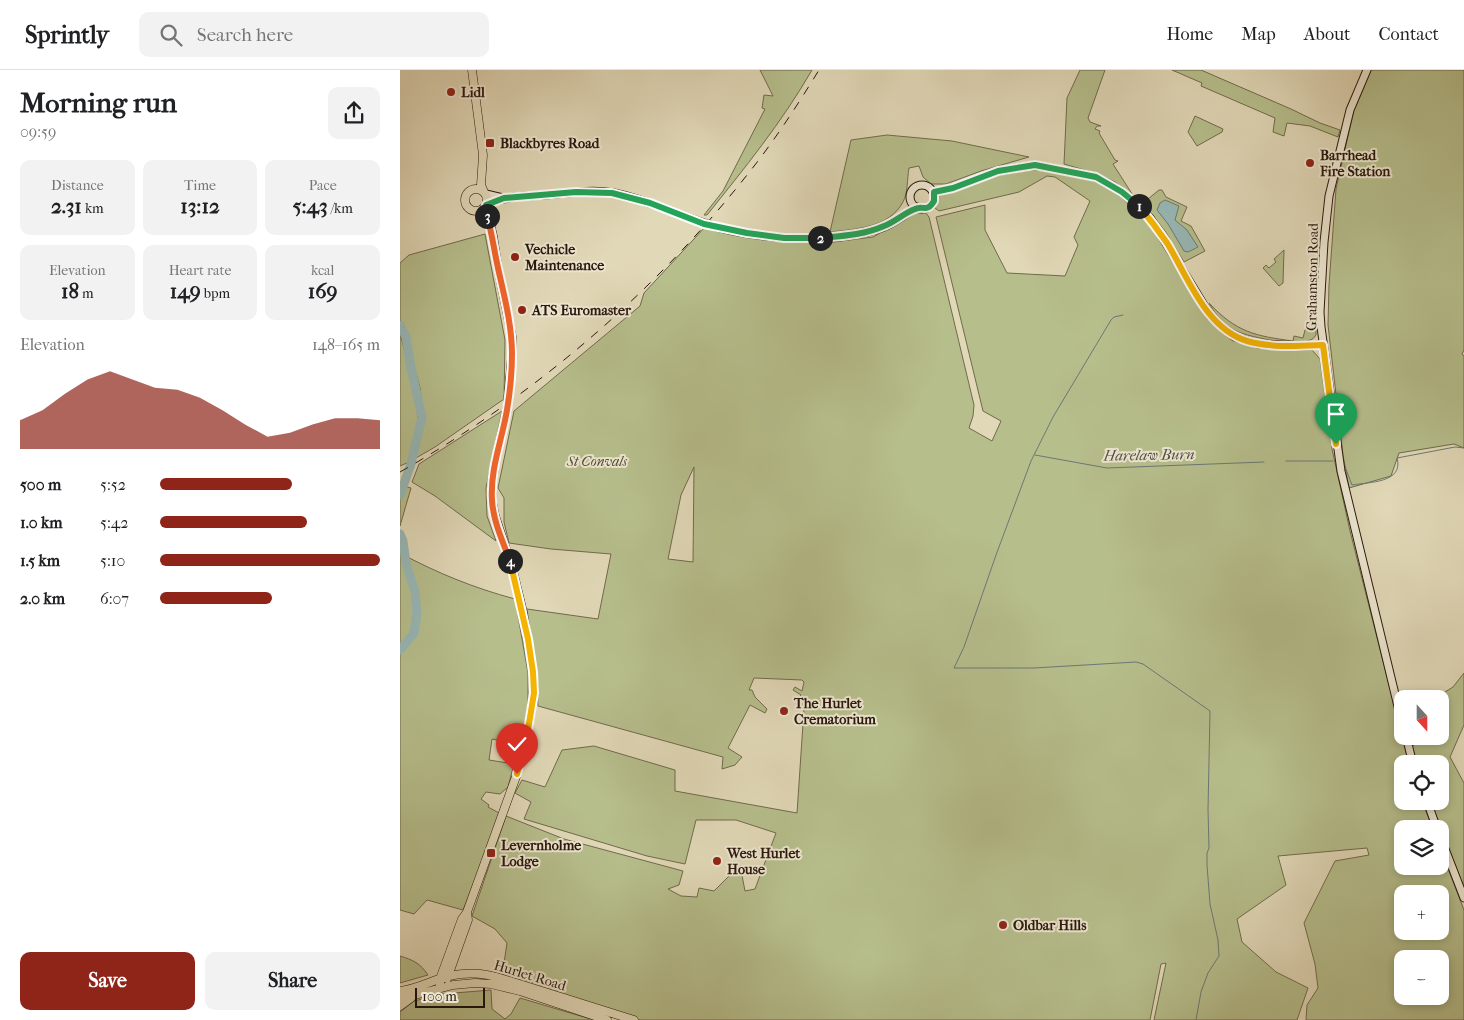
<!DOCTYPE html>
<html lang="en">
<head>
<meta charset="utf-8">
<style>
  body { margin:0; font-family:"IM FELL French Canon",serif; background:#f2f2f2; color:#202124; height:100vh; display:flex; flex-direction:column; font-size:19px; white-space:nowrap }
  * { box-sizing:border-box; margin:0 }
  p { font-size:16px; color:#757577 }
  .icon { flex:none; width:28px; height:28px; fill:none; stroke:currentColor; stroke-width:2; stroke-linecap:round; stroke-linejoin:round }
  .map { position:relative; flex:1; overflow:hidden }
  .details { display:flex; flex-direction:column; background:#fff; width:400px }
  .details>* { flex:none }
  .needle { width:32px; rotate:159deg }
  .buttons { position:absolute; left:994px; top:620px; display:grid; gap:10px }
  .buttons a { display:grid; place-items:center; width:55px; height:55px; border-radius:10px; background:#fff; box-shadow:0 2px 8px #0003; font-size:25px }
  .scale { position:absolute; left:15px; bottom:12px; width:70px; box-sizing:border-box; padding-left:5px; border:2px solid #2a170d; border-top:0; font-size:14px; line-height:18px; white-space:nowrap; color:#2a170d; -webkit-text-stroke:4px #ece6d0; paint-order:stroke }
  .pin { position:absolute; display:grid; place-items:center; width:42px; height:42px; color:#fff; margin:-51px -21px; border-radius:50% 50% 50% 0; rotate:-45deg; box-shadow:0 0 5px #0007 }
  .pin .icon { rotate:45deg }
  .km { position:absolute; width:25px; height:25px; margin:-12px; border-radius:50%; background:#222; color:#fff; font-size:14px; line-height:25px; text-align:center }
  .round { display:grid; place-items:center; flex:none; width:52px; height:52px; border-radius:10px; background:#f2f2f2 }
  .head { display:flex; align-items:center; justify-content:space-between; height:85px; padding:0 20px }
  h1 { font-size:28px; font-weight:700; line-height:38px }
  .figures { display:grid; grid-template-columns:repeat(3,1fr); gap:8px; height:85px; padding:5px 20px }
  .figures div { display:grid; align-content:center; border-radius:10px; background:#f2f2f2; text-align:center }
  .figures b { font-size:21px; font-weight:700 }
  .figures small { font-size:14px; font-weight:400 }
  .figures p { font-size:14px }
  .chart { height:140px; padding:10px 20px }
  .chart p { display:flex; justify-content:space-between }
  .chart svg { width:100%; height:90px; margin-top:5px; fill:#8f2418; opacity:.7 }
  .button { display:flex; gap:10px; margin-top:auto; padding:10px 20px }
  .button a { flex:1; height:58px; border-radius:10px; background:#8f2418; color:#fff; font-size:20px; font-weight:700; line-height:58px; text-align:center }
  .button a+a { background:#f2f2f2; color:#202124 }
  ul { padding:0 20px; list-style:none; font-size:16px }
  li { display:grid; grid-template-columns:80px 60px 1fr; align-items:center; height:38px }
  li i { height:12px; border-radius:6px; background:#8f2418 }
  header { display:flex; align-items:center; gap:30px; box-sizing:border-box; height:70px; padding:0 25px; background:#fff; border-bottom:1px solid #e0e0e0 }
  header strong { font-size:24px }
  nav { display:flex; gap:28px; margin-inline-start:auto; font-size:18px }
  .search { width:350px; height:45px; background:#f2f2f2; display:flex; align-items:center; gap:12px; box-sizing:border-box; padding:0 18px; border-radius:10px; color:#757577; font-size:19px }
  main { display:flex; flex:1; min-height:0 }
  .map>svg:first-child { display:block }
</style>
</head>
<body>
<header>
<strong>Sprintly</strong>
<div class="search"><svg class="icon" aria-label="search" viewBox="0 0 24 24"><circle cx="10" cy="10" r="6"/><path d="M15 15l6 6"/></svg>Search here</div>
<nav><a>Home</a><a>Map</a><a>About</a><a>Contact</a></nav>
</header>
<main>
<section class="details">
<div class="head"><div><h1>Morning run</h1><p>09:59</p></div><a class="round"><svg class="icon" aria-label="share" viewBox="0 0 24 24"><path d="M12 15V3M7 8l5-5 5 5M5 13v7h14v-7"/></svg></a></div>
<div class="figures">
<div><p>Distance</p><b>2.31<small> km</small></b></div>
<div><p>Time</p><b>13:12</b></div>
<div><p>Pace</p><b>5:43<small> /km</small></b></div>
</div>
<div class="figures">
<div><p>Elevation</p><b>18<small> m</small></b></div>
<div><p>Heart rate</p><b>149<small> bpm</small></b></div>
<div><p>kcal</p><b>169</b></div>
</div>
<div class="chart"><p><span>Elevation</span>148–165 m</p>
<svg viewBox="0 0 160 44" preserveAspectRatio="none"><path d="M0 44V30L10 25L20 17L30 10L40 6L50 10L60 14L70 15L80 19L90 25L100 32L110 38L120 36L130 32L140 29L150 29L160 30V44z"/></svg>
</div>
<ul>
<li><b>500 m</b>5:52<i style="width:60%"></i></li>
<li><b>1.0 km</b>5:42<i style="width:67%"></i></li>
<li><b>1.5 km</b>5:10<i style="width:100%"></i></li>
<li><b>2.0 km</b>6:07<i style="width:51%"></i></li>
</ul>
<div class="button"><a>Save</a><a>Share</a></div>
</section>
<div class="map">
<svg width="1064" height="950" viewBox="0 0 1064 950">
  <rect width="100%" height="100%" fill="#e1d8b7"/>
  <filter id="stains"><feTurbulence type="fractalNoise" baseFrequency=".004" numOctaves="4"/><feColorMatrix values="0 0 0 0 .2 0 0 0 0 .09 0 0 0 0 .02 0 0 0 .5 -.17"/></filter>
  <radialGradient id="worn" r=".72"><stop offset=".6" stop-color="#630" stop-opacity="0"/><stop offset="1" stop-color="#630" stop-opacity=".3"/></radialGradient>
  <!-- green -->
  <path fill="#b6be8c" stroke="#706a4c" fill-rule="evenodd" d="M360,0H412C382,52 344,99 307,145H304L323,121L365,39L362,38L364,25L373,26Z
    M680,0H705L688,48L690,52L701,56H697L695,59L700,61L699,63L715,90L718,91L713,94L734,127L715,112L698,104L664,94L667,28Z
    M772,0H801L891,39L920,53L940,60L938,67L910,56L887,53L884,66L873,62L875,48L801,16L802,13Z
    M971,0H1064V280L1062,284L1064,286V378L1054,374L999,383L991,406L949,418L943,385L928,255L929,215L936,119L954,40Z
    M795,46L823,59L822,62L797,76L788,62Z
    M487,65L552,71L629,87L581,101L546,114H531L523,107L519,96L509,98C507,109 508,123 503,132C489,158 456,159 430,162L451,70Z
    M630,100C673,101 712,110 743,144C763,165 776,193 790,218C800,235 809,254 827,265C850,281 884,278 912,280L920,289L932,379L950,461L1009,694H1002V731H1022L1033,759H1002V796H1040V778L1064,840V950H906L907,935L918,918L915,894L904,853L935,791L969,785L967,778L878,786L886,815L837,849L842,872L876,902L908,918L897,950H754L766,893L761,894L750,950H240L99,904L103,900L107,873L95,859L72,846L106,746L164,769L283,801L279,815L268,819L281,826L297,827L299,818L314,821L340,795L345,821L355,819L376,763L336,750H296L285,794L247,786L124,749L131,732L115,723L122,710L145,717L162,680L194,676L275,700V721L397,743L404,639L396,634L401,625L393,620L395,617L402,621L404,612L402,610L354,608L349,620H352L355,627L367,639L365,643L350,635L328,678L342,687L335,695L322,699L323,687L138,636L136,601L127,539L198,549L211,484L151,479L109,473L104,452V428L98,418L114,341L240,236L244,223L306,156L380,171L426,173L473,167L517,142H525L529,147L574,335L573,346L569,358L592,371L601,351L583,341L536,147L585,135V160L607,203L665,206L678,175L674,167L690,131L655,107L647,106L619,122L539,141L535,138L534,132L539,126L599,105ZM294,397L293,492L268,489L281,425ZM1002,824H1040V861H1002ZM1002,889H1040V926H1002Z
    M759,120H762L766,127L787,137L781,151L791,156L805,181L784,192L765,161L747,138L748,129Z
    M85,164L105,270L104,329L35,377L16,388L24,350L20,318L3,255L0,250V193L9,185Z
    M884,180L883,213L879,216L863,198L866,195L869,198L876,192L874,189Z
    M916,218V265C914,268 913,269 910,270C897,277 845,267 832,259C822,253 815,244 809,233C836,262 855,266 893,271L894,266L903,268L905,260L913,255L912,252L915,251Z
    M0,263L15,322L18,350L9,392L0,396Z
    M102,341L86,418L87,446L96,471L35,426L12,412L19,394Z
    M0,415L11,418L0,456Z
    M0,483C37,503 74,518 115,529L128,603V642L120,675L92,669L89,690L114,694L108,717L100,724L86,722L81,729L89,735L88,737L99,743L78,803L63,840L27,830L14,844L0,840Z
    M1064,603V655L1050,687L1064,713V818L1029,731H1040V694H1016L1012,676L1014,675L1018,666H1040V629H1034L1053,617Z
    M0,886C13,890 20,893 28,905L0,913Z
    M91,920L92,939L105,949L111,944L120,928L194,950H0V942L14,931L42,924Z"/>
  <!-- water -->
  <path fill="#97b8b7" stroke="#6b7873" d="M765,130L779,136L775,150L787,160L798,177L788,182L784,181L768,154L757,140L760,133Z"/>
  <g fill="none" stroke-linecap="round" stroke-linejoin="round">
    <!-- stream -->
    <path stroke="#6b7873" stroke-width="1" d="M723,245L714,247L711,250L653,347L631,391L596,485L564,577L554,598H634L736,592L743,594L810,641L808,740L809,778L807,783V795L810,834L818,870L819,886L808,903L801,922L796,950
      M635,385L707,398L864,392
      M886,391H933
      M944,394L952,415C969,412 1004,413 997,388L1055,377L1064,378"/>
    <!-- river -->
    <path stroke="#97b8b7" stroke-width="9" d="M0,255L6,267L11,298L22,347L11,394L0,425
      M0,464L3,471L6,493L15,522L17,543L14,563L0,580"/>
    <!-- secondary casing -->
    <g stroke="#2a170d" stroke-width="9">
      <path id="secondary" d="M967,0L950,40L929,126L924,172L920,242L921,257L941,401L1002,653
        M510 127a12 12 0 1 1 24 0a12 12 0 1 1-24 0Z
        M534,122L553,118L598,101L635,95L696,107L722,122L750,148L766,173L810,245L824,259L835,267L858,274L901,276L923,275
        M86,124L103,128
        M86,135C104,126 126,126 146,125C168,123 192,119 214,123C245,129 274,143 304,153C352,170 437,175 484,157C495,152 506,144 517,137
        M1006,666L1013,694
        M1027,731L1037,759
        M1040,766L1064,828"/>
    </g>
    <!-- primary casing -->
    <g stroke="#2a170d" stroke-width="9">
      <path id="primary" d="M72,0L83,85L81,115L84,122
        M65 130a11 11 0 1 1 22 0a11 11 0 1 1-22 0Z
        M47,909L68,850L67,842
        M40,918V909L62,849L67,842L117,704L127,666L134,623L133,602L122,538L112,497L95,446L92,431V414L95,393L107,341L112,284V267L98,198L93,166L86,136
        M0,921C17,919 32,910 49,906C67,902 85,903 103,909L234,950
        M0,929L53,915L75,913L91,914L120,921L207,950
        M0,936L11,928"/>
    </g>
    <!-- secondary -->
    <use href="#secondary" stroke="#ece6d0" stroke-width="7"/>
    <!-- primary -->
    <use href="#primary" stroke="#e1d8b7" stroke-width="8"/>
    <!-- rail -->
    <path stroke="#2a170d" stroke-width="1" stroke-dasharray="9 9" stroke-linecap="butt" d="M0,402C139,323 261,217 358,91C380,62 400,31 419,0"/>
  </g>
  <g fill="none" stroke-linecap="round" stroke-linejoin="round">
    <!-- split-1 casing -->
    <g stroke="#fff" stroke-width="10">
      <path id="split-1" d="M739,136C749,148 758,160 767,173C788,207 806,259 847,271C871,278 899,276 923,275L936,374"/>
    </g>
    <!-- split-2 casing -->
    <g stroke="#fff" stroke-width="10">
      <path id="split-2" d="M420,168C441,166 464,165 484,156C495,152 504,143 515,139C523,135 527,143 534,131V122L553,118L598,101L635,95L696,107L722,122L739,136"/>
    </g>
    <!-- split-3 casing -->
    <g stroke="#fff" stroke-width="10">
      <path id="split-3" d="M87,146L86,135L104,128L176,122L212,123L250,133L304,154L347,163L384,168H420"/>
    </g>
    <!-- split-4 casing -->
    <g stroke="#fff" stroke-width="10">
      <path id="split-4" d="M87,146C92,163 94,180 98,198C104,225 112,255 112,284C112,302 110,322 107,340C102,370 90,399 92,430C93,451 103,472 110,491"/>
    </g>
    <!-- split-5 casing -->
    <g stroke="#fff" stroke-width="10">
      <path id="split-5" d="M110,491L128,569L133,602L134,623L127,666L117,704"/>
    </g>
    <!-- split-1 -->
    <use href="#split-1" stroke="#f5b400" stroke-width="6"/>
    <!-- split-2 -->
    <use href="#split-2" stroke="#22a559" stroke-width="6"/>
    <!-- split-3 -->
    <use href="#split-3" stroke="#22a559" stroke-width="6"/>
    <!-- split-4 -->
    <use href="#split-4" stroke="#f0652b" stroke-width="6"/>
    <!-- split-5 -->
    <use href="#split-5" stroke="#f5b400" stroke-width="6"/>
  </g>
  <!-- markers -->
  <g fill="#8f2418" stroke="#ece6d0" stroke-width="2">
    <circle cx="51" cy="22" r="5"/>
    <rect x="85" y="68" width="10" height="10" rx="2.5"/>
    <circle cx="910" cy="93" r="5"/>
    <circle cx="115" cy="187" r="5"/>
    <circle cx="122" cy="240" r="5"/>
    <circle cx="384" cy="641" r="5"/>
    <rect x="86" y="778" width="10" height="10" rx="2.5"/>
    <circle cx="317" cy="791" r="5"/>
    <circle cx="603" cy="855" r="5"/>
  </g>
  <g text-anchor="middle" stroke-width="4" stroke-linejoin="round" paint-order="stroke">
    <!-- poi labels -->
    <g font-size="14" font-weight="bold" fill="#2a170d" stroke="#ece6d0" text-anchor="start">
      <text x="61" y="27">Lidl</text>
      <text x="100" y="78">Blackbyres Road</text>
      <text x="920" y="90">Barrhead<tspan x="920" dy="16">Fire Station</tspan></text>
      <text x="125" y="184">Vechicle<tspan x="125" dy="16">Maintenance</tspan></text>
      <text x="132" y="245">ATS Euromaster</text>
      <text x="394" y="638">The Hurlet<tspan x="394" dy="16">Crematorium</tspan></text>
      <text x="101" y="780">Levernholme<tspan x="101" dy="16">Lodge</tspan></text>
      <text x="327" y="788">West Hurlet<tspan x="327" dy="16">House</tspan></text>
      <text x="613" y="860">Oldbar Hills</text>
    </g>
    <!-- street labels -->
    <g font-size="14" fill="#2a170d" stroke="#ece6d0">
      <text transform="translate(912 207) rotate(-89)" y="5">Grahamston Road</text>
      <text transform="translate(130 905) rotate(17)" y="5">Hurlet Road</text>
    </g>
    <!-- park labels -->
    <g font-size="14" font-style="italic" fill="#544933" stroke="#ece6d0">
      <text x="197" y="396">St Convals</text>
    </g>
    <!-- water labels -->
    <g font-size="15" font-style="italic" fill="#504f48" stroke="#ece6d0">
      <text transform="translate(749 385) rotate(-1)" y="5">Harelaw Burn</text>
    </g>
  </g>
  <rect width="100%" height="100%" filter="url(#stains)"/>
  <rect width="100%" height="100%" fill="url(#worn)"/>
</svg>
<div class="buttons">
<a><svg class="needle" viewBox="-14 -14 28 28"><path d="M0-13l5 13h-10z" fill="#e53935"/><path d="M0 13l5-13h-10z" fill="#757577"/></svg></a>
<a><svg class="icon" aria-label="locate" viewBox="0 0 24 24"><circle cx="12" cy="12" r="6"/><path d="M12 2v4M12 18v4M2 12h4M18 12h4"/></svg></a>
<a><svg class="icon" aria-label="layers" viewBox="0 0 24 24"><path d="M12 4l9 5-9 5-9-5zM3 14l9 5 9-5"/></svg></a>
<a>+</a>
<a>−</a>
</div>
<div class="scale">100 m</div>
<div class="pin" style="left:936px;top:374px;background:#1e9e55"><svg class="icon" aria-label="arrive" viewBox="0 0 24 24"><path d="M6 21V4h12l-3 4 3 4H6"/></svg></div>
<div class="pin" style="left:117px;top:704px;background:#d93025"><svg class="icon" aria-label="check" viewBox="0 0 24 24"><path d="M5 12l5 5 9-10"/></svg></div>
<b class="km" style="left:739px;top:136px">1</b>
<b class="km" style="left:420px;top:168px">2</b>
<b class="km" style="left:87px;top:146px">3</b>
<b class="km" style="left:110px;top:491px">4</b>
</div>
</main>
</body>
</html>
